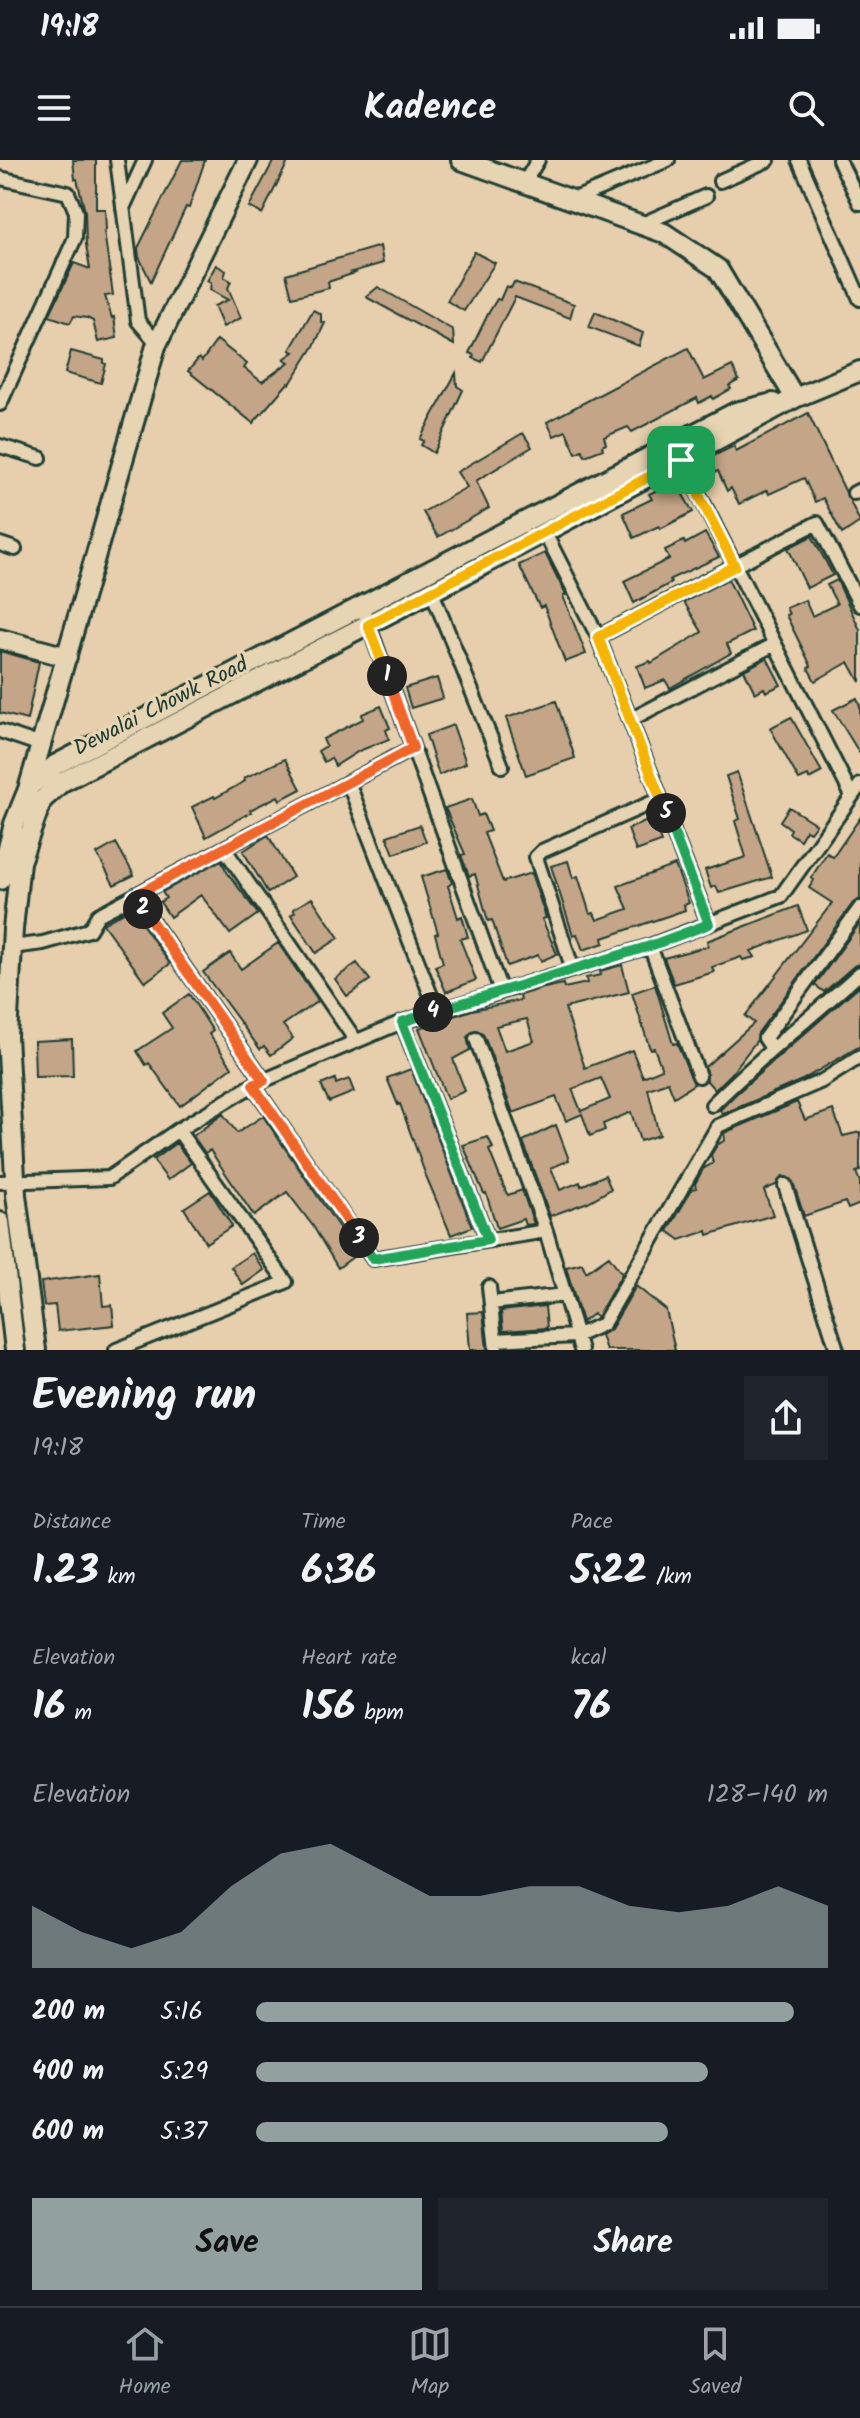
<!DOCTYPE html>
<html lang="en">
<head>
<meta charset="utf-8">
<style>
  body { margin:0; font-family:Kalam,sans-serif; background:#20242c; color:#f1f3f6; height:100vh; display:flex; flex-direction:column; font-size:30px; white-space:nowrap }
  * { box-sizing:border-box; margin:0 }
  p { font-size:26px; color:#9ea1a6 }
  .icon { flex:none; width:44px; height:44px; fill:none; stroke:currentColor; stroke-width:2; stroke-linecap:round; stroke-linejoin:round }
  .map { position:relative; height:1190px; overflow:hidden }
  .side { display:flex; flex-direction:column; background:#171b24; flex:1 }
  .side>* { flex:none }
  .pin { position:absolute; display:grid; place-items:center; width:68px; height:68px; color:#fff; margin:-34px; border-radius:16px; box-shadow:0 4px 12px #0006 }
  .km { position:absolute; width:40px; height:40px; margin:-20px; border-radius:50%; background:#222; color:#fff; font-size:22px; line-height:40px; text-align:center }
  .round { display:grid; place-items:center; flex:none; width:84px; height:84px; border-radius:0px; background:#20242c }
  .head { display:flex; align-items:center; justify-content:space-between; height:136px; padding:0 32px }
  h1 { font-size:44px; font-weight:800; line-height:60px }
  .metrics { display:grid; grid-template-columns:repeat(3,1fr); gap:12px; height:136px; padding:8px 32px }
  .metrics div { display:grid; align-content:center }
  .metrics b { font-size:40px; font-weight:800 }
  .metrics small { font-size:22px; font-weight:400 }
  .metrics p { font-size:22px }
  .chart { height:224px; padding:16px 32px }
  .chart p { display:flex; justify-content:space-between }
  .chart svg { width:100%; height:144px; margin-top:8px; fill:#92a19f; opacity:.7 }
  .primary-button { display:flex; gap:16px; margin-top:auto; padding:16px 32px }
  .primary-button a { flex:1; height:92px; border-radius:0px; background:#92a19f; color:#111; font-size:32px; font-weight:800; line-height:92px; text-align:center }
  .primary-button a+a { background:#20242c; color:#f1f3f6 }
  ul { padding:0 32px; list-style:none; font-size:26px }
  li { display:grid; grid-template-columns:128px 96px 1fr; align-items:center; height:60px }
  li i { height:20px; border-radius:10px; background:#92a19f }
  .status { display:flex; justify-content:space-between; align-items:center; height:56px; padding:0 40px; background:#171b24; direction:ltr }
  .status svg { height:22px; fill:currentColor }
  header { display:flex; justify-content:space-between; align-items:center; height:104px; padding:0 32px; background:#171b24; font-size:36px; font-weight:800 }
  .menu { display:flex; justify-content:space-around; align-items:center; height:112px; border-top:2px solid #363941; background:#171b24; font-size:22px; color:#9ea1a6 }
  .menu a { display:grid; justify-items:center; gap:4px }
  .menu .selected { color:#92a19f }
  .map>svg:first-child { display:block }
</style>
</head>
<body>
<div class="status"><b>19:18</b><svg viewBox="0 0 49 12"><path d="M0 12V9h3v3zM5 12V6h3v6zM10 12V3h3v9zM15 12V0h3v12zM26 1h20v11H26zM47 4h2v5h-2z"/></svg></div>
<header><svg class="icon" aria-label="menu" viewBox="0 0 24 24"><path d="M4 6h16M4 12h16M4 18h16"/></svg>Kadence<svg class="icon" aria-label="search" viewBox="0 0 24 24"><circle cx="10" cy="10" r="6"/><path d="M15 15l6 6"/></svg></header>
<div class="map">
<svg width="860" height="1190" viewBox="0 0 860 1190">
  <rect width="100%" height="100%" fill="#e7cfad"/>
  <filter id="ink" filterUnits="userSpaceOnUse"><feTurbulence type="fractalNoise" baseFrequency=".0125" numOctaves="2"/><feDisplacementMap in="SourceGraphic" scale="16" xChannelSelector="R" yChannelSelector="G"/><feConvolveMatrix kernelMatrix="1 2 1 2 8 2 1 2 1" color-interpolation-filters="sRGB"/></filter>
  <g filter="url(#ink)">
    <!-- building -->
    <path fill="#c5a587" stroke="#1f3d34" stroke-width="2" fill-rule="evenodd" d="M73,0H96V49H105L106,70L104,71L113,135L105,136L112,158L114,157L117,178L98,182L93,161L87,158L74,156L70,163L49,156L74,103L90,109L86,85L85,52L77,19H75Z
      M182,0H205L189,48L186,47L151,122L139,97L138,88Z
      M274,0H289L262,54L249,47Z
      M380,86L383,103L352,112L355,113L328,122L329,128L292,137L286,114Z
      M474,92L495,103L464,151L447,141Z
      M216,105L226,111L224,117L231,121L228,128L241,158L223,167L214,146L228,140L210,130L211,123L207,121Z
      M514,122L574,144L570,158L515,137L482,202L473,198L474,195L469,193L488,154L497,139L500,140L506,126L511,128Z
      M378,127L453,170L454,185L366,137Z
      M313,150L321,154V162L325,163L314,186L290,224L288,223L253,263L188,211L199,198L202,201L217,180L247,204L244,208L262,222L289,202L284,199L294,192L290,190Z
      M595,152L643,173L639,186L589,167Z
      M688,188L704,220L732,206L739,220L729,226L731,229L713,239L712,236L699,243L697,238L632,272L628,267L604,277L606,284L602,286L603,289L585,296L582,290L576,293L566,271L554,276L547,262Z
      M71,191L104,200V203L106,204L101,223L65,213Z
      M456,213L457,226L463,230L434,293L421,285L424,281L420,279Z
      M808,253L860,362L842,374L823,338L815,342L804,318L769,334L767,330L739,344L731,328L727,331L718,311L713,313L707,299L734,286L736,291Z
      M523,273L532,287L476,321L489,348L438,377L423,352L467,327L457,312Z
      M670,324L674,331L679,328L693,352L660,369L659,366L634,378L623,353L652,339L649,334Z
      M705,373L719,397L670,419L671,423L634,443L624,421L669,399L665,390L684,381L685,384Z
      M812,376L833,415L807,428L788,388Z
      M545,393L566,435L563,436L586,494L565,502L544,446L540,448L519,405Z
      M728,419L753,471L727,484L731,493L670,528L665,520L645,528L637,506L650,501L651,503L702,472L684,442Z
      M837,420L860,470V522L849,502L815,521L808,508L811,506L786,455L789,454L786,448L805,440L812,456L837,444L827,425Z
      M0,491L39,502L27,560L0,553Z
      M767,498L781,525L766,532L764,528L755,533L744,510Z
      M437,518L443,538L411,548L405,528Z
      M857,538L860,546V594L833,550Z
      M556,541L575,598L526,615L506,558Z
      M381,546L390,568L386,570L389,579L359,591L335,606L331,598L324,602L318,591L326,586L323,579L363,559L362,554Z
      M791,557L822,612L809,619L808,616L799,620L770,568Z
      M453,565L466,603L439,615L426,575Z
      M285,599L301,629L280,640L278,636L250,650L251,652L206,677L192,647L214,636L215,638L245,621L244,618Z
      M737,612L772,717L719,733L716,726L711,728L705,710L746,697L735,661L740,659L726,616Z
      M472,639L478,656L483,654L490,671L484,673L503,722L531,713L546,758L542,759L557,794L541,801L538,795L507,806L492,760L488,761L475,714L469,716L461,695L465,694L445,648Z
      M789,647L816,664L810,672L806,670L800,680L789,673L791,669L780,661Z
      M860,658V739L853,743L758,873L757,880L731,914L715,930L707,921L705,907L754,863L745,856L832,743L809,728L814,720L811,718L827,693L833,697Z
      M652,659L661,682L636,691L628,669Z
      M420,665L426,682L394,694L387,676Z
      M268,675L293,717L268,733L243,691Z
      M116,683L134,715L114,725L97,694Z
      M221,700L227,712L258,754L230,774L201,735L170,757L160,742L166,738L162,732Z
      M568,701L573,718L578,716L590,754L594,753L597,760L628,749L618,726L675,705L689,743L684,745L685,750L603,778L604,783L583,790L577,774L573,775L551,706Z
      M447,709L452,723L448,726L458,758L462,756L468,777L460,779L476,820L446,832L435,806L443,803L435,774L438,773L421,717Z
      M312,738L339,778L316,793L291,755L295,752L293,749Z
      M798,746L807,770L751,791L755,797L743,800L741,797L712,807L714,812L674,824L664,798L708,786L707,781Z
      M131,748L170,804L145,822L103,764Z
      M860,763V804L854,806L824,832L815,825Z
      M278,783L318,841L283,865L293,878L271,895L264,886L260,889L203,812L230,793L241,809Z
      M357,803L370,820L347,836L335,819Z
      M622,805L629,832L565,848L585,908L632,890L643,917L662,909L654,888L650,889L632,833L655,825L673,884L677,883L694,924L674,937L668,922L648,929L659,975L640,981L631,952L603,964L605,970L590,976L582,954L566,961L556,937L513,953L484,876L477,870L467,877L470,890L453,899L465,931L447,939L419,868L472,850L521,840L520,835L540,829L563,824L564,828L587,823L586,818L601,815L600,811ZM527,859L534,881L505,891L496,866ZM601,918L610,939L581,951L572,929Z
      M860,825V886L802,920L723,954L720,950L736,934Z
      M189,834L213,871L209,874L232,907L180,946L149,903L146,905L137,891L172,868L162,853Z
      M72,879L73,916L35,917L34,881Z
      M411,909L472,1067L451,1075L426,1016L400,944L398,945L387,918Z
      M335,919L336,924L349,919L354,932L329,942L321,925Z
      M797,942L805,960L833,950L843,976L860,972V1011L856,1012L860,1022V1044L848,1049L845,1042L804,1056L793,1022L783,1016L776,1025L764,1030L773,1055L708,1075L707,1071L680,1080L668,1071L692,1029L696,1028L695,1024L703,1009L713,1003L711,995L717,985L725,980L724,973Z
      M223,954L237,973L263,956L357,1094L338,1108L313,1066L287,1032L254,1056L210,990L205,993L193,976Z
      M556,965L569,1000L551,1008L560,1030L580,1022L581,1026L605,1015L611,1029L588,1042L550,1056L523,981Z
      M488,977L493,988L489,990L506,1032L508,1035L522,1030L534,1064L525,1065L523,1059L497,1068L486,1033L484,1034L463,985Z
      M176,983L191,1003L168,1020L153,1000Z
      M210,1031L232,1066L206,1083L184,1048Z
      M252,1093L264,1110L243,1125L231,1107Z
      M609,1096L622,1114L597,1157L593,1154L582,1162L566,1107L582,1103L586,1112Z
      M100,1114L103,1146L112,1145L114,1165L58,1171L55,1145L44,1146L41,1122Z
      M636,1126L666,1150L675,1190H606L601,1175L611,1169Z
      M545,1146L547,1168L503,1171L501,1151Z
      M483,1152L487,1190H470L467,1153Z"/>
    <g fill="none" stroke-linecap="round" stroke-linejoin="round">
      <!-- street casing -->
      <g stroke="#1f3d34" stroke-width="18">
        <path id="street" d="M117,0L138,161L157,183
          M799,0L860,139
          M839,0L860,43
          M0,18L68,33L76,52L75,78L0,244
          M720,21L768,0
          M524,23L538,0
          M572,40L668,0
          M123,48L145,0
          M640,65L706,36
          M0,286L40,298
          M678,293L852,636
          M854,333L860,330
          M545,373L598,477L709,764
          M0,384L15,389
          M432,432L502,606
          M361,444L501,831
          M598,477L817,363L860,445
          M630,560L775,484
          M0,571L41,585
          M348,622L437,851
          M224,688L356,881
          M134,736L264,921
          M650,786L699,916
          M12,787L43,783L89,770L98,755L413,588
          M573,810L536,697L542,691L660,639
          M402,862L488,1080
          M476,879L546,1071L581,1190
          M771,887L765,878L860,748
          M253,925L373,1099L546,1071
          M712,945C759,898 811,857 860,813
          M0,1022L109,1018L178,970L253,925L402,862L650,786L781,736L860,625
          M785,1025L837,1190
          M489,1127L496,1190
          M491,1143L565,1135
          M496,1180L576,1176L603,1164L718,966L822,921L860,897
          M116,1190L286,1122L178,970"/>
      </g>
      <!-- secondary casing -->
      <g stroke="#1f3d34" stroke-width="24">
        <path id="secondary" d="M461,0L664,73L718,109L795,238
          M0,479L67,497
          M29,626L156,186L248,0
          M0,720L14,664L29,627L55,605L736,252L773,243
          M0,1062L15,1190
          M36,1190L16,1035L7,876L13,769L20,702L42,640L62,622L483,405L795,238L860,211"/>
      </g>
      <!-- street -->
      <use href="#street" stroke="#e7d4b2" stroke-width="12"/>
      <!-- secondary -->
      <use href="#secondary" stroke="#e7d4b2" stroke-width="18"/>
    </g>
  </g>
  <g fill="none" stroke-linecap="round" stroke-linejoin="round" filter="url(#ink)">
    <!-- split-1 casing -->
    <g stroke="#fff" stroke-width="16">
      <path id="split-1" d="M387,516L368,465L681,300"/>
    </g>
    <!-- split-2 casing -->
    <g stroke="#fff" stroke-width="16">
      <path id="split-2" d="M143,749L134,736L413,588L387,516"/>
    </g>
    <!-- split-3 casing -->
    <g stroke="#fff" stroke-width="16">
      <path id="split-3" d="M143,749L264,921L253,925L359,1078"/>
    </g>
    <!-- split-4 casing -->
    <g stroke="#fff" stroke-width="16">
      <path id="split-4" d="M359,1078L373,1099L488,1080L402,862L433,852"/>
    </g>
    <!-- split-5 casing -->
    <g stroke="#fff" stroke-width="16">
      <path id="split-5" d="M433,852L650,786L709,764L666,653"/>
    </g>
    <!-- split-6 casing -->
    <g stroke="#fff" stroke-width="16">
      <path id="split-6" d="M666,653L598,477L735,406L681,300"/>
    </g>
    <!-- split-1 -->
    <use href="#split-1" stroke="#f5b400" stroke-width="10"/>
    <!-- split-2 -->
    <use href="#split-2" stroke="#f0652b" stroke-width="10"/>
    <!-- split-3 -->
    <use href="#split-3" stroke="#f0652b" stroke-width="10"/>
    <!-- split-4 -->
    <use href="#split-4" stroke="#22a559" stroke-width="10"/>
    <!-- split-5 -->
    <use href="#split-5" stroke="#22a559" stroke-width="10"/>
    <!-- split-6 -->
    <use href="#split-6" stroke="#f5b400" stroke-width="10"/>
  </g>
  <g text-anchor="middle" stroke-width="7" stroke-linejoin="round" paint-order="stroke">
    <!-- street labels -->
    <g font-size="22" fill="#1f3d34" stroke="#e7d4b2">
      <text transform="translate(160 545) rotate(-27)" y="8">Dewalai Chowk Road</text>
    </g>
  </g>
</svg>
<div class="pin" style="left:681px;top:300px;background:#1e9e55"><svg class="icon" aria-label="arrive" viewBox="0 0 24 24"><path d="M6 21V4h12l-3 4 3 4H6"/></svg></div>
<b class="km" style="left:387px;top:516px">1</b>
<b class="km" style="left:143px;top:749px">2</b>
<b class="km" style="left:359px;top:1078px">3</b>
<b class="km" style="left:433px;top:852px">4</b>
<b class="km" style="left:666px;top:653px">5</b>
</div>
<section class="side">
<div class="head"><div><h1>Evening run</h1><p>19:18</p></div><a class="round"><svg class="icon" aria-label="share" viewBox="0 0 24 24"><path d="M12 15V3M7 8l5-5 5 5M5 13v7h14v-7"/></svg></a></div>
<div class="metrics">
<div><p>Distance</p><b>1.23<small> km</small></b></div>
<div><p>Time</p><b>6:36</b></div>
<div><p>Pace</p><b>5:22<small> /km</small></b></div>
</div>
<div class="metrics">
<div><p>Elevation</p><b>16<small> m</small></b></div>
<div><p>Heart rate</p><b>156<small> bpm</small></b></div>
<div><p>kcal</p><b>76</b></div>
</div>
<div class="chart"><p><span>Elevation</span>128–140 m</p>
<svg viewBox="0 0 160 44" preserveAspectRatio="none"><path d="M0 44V25L10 33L20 38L30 33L40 19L50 9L60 6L70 14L80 22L90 22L100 19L110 19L120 25L130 27L140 25L150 19L160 25V44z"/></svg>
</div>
<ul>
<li><b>200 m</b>5:16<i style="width:94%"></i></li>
<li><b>400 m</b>5:29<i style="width:79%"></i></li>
<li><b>600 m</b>5:37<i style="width:72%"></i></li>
</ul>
<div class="primary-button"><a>Save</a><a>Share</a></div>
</section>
<nav class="menu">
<a class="selected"><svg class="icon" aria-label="home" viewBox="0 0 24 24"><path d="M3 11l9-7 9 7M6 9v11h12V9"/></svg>Home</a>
<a><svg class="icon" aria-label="map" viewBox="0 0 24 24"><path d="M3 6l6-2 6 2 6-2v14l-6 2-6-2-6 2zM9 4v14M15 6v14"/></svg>Map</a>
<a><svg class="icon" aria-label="saved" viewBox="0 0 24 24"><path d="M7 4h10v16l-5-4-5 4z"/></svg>Saved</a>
</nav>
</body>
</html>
